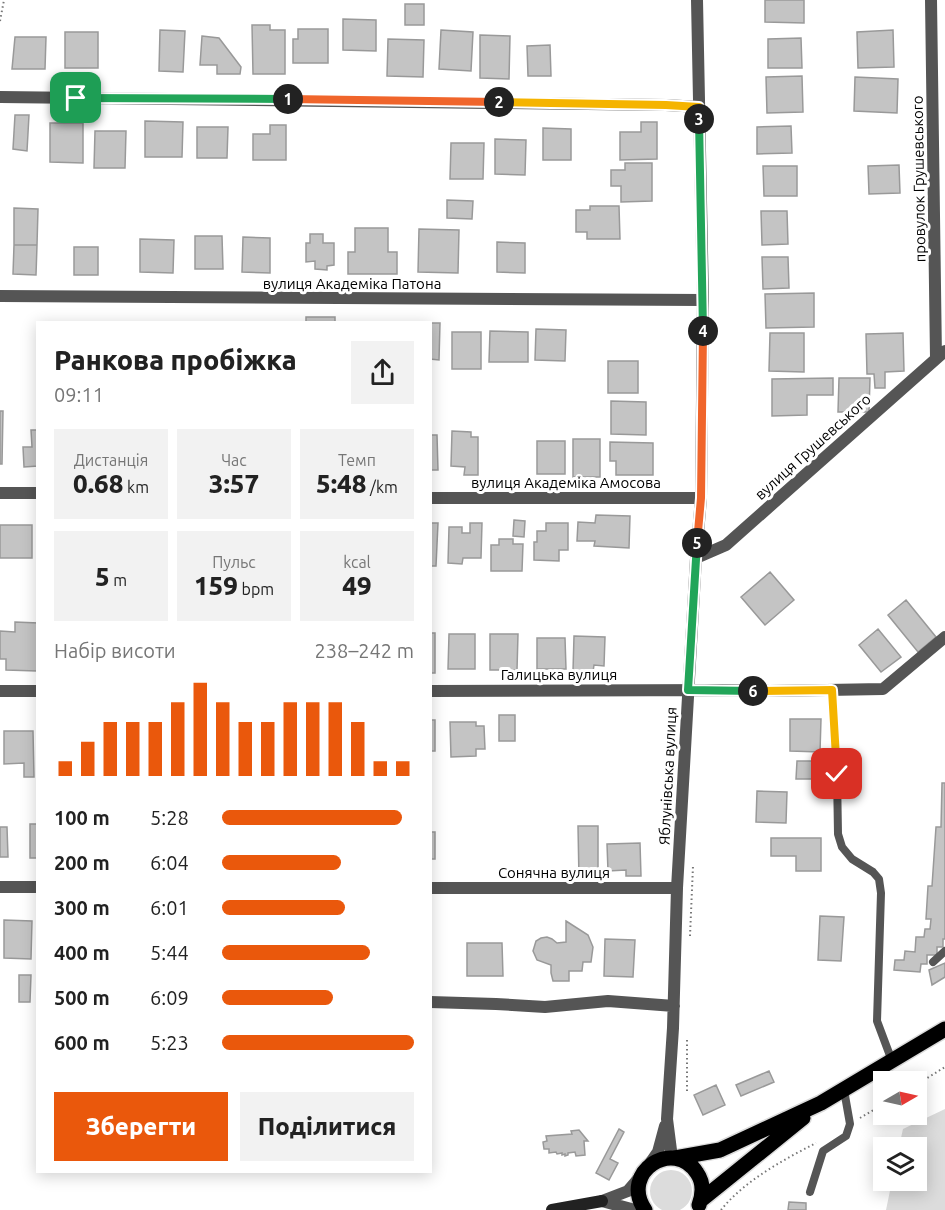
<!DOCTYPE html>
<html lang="uk">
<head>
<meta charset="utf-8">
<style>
  body { margin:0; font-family:Ubuntu,sans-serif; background:#f2f2f2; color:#222; height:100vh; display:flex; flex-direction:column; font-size:22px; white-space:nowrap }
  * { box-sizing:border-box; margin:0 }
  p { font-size:20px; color:#767676 }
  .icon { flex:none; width:33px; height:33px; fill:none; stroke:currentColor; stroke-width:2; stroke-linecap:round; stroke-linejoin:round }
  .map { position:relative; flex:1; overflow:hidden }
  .side { position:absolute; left:36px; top:321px; width:396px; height:852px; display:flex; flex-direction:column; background:#fff; border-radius:0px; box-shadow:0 3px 15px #0003 }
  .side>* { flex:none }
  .needle { width:39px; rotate:81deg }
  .fabs { position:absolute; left:873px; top:1071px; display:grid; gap:12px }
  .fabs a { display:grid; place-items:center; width:54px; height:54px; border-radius:0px; background:#fff; box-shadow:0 3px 15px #0003; font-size:30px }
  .pin { position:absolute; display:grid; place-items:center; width:51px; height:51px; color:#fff; margin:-26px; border-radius:12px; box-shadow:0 3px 9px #0006 }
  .km { position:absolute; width:30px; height:30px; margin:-15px; border-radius:50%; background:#222; color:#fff; font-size:16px; line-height:30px; text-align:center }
  .round { display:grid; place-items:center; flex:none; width:63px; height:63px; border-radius:0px; background:#f2f2f2 }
  .overview { display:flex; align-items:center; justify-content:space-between; height:102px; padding:0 18px }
  h1 { font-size:27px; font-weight:800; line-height:45px }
  .metrics { display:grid; grid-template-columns:repeat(3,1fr); gap:9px; height:102px; padding:6px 18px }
  .metrics div { display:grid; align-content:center; border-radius:0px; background:#f2f2f2; text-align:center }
  .metrics b { font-size:26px; font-weight:800 }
  .metrics small { font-size:16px; font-weight:400 }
  .metrics p { font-size:16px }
  .chart { height:168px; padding:12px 18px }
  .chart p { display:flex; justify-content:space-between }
  .chart svg { width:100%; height:108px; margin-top:6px; stroke:#ea580c; stroke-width:6 }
  .action { display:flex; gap:12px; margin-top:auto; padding:12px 18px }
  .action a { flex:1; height:69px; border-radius:0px; background:#ea580c; color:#fff; font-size:24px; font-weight:800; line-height:69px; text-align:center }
  .action a+a { background:#f2f2f2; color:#222 }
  ul { padding:0 18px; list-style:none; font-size:20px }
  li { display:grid; grid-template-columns:96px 72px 1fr; align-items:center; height:45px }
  li i { height:15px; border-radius:8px; background:#ea580c }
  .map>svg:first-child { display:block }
</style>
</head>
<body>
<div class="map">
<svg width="945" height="1210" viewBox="0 0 945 1210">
  <rect width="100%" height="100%" fill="#fff"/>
  <!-- green -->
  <path fill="#dcdcdc" d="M945,1109V1210H886L892,1181L916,1180V1148L899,1147L903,1129Z
    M650 1191a21 21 0 1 1 42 0a21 21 0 1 1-42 0Z"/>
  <!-- building -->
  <path fill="#c4c4c4" stroke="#999" stroke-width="1.5" d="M765,0H804V23L765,22Z
    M405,4H424V25H405Z
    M343,19L376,20V51L343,50Z
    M252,25H270V30H285V74H253Z
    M298,29H328V63H293V39H298Z
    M160,30L185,31L183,72L159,71Z
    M441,30L473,32L471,71L439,69Z
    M893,30L894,67L858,68L857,32Z
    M65,32H98V68H65Z
    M480,35L510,36L509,79L480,78Z
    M202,36L219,38L241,67L240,74H217V65H200Z
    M15,37H46L45,69H12Z
    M801,38L802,68H768V39Z
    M388,39L424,40L423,77L387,76Z
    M550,45L551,76H528L527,46Z
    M802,76L803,112L767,113L766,77Z
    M855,77L898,79L897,113L854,111Z
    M15,115H29L27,151L13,149Z
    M145,121L183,122L182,157H145Z
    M641,122H657V159L620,160V132H641Z
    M50,123H83V163L50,162Z
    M270,125H286V160H253V134H270Z
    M791,126L792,153L757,154V127Z
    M197,127H228L227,158H197Z
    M543,128L571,129V160H543Z
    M95,131H126L125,168H94Z
    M495,139L526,140L525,175L495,174Z
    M451,143H484L483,179H450Z
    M625,163H652V201L621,202V186H611V170H625Z
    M899,165L900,193L869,194L868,166Z
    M763,166H797V196H764Z
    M447,200L473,201L472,219L447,218Z
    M590,206H619L620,239H587V232H576V210H590Z
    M14,208L38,209L37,245H14Z
    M761,211H787L788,244L762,245Z
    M355,228H388V252H397V274H348V252H355Z
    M419,229L459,230L458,273L418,272Z
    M310,234H323V243H334V265L327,266V270L315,269V261L306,262V243H310Z
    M195,236H222L223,269H195Z
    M243,237L270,238V273L242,272Z
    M140,239L174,240L173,273L140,272Z
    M497,242L525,243V273L497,272Z
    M14,245H37L36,275L13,274Z
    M74,247H98V275H74Z
    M762,257H788L789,288L763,289Z
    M814,293V327L766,328L765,294Z
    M306,317H335V322H306Z
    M430,323H440L439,360L430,359Z
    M536,329L566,330L565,361L535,360Z
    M490,331L528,332V362H489Z
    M452,332H481V369H452Z
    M770,333H804V372L769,371Z
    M903,333L904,371L885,372V388H875L874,374H867L866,334Z
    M608,361H638V393H608Z
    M833,378V395H807V415L772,416V379Z
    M839,378H870L869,412H838Z
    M611,401L646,402V435L611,434Z
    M0,411H3L2,464H0Z
    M31,430H38V466L24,467L23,447H32Z
    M452,431L471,432V437H478V475H464L465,467L451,466Z
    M430,435H437L438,470H430Z
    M573,439H600V477H573Z
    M537,441H565V474H537Z
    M610,442L653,443V475H616V461H610Z
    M596,515L630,516L629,548L594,546L595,541H577L578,522L595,523Z
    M514,520L525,521L524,537L513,536Z
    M430,523H438L436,566H430Z
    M470,523H482L481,558H463L462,564L448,563L449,527H462V533H470Z
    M546,523H568V550H559V561L534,560V542H537V531H546Z
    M0,525H32V558H0Z
    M499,539H513V544H523L522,571H491V545H499Z
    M770,572L794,600L765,625L741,597Z
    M906,600L936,637L918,652L888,615Z
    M15,622L38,623L37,671L6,670V659H0V631L15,632Z
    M878,629L901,657L881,672L859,645Z
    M430,633H435V673H430Z
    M449,634H475V669H448Z
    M490,634H518L517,670H490Z
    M574,636L605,637L604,666L594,665L593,672L573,671Z
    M537,638H565L566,669H537Z
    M499,715H515V741H499Z
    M790,719H821L820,752L790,751Z
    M430,720H435V751H430Z
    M450,722H476V726H484L485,749H476V756L451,757Z
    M4,731H33L34,777H24V763L4,764Z
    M797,761H823V779H796Z
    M942,783H945V939H943V947H937V955H927V964H921L920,972L894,970L895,960H904L905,951L915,952L916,937H924L925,929H930L931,919H926L928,886H932L936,827H941Z
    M757,791L787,792L786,823L756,822Z
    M30,824H38V858H30Z
    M578,826H598V878L579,879Z
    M0,827H7L8,857H0Z
    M430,832H435V859H430Z
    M771,838H821V871H796V856H771Z
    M640,843L641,876H626V870L608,871L607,844Z
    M820,916L844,917L841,961L818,960Z
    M4,920L32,921L31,959L4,958Z
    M566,921L588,935L593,947L591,962H583L582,971H569V981H553L551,973V965L537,960L533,951L536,941L541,938L547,937L552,939L557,943L566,942Z
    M605,939L635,940L633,977L604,976Z
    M467,943H502L503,976H467Z
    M945,963V977L932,985L929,970Z
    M19,975H31L30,1002H19Z
    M769,1071L774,1082L741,1096L736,1085Z
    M716,1085L725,1105L703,1115L694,1095Z
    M619,1129L624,1132L610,1159L618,1163L609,1180L596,1173Z
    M579,1130L588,1141H584L585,1155L576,1156L575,1152L568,1153V1155L565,1156V1154L562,1155V1153L557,1154L556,1152L549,1153V1149H544L543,1142L547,1141L546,1136L572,1134L571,1131Z
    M789,1202L806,1203V1210H788Z"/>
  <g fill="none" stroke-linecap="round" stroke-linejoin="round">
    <!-- primary casing -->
    <g stroke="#dbdbdb" stroke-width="18">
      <path id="primary" d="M675,1158L720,1150L821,1103L945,1029
        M700,1201L803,1118
        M645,1210C619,1172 674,1137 697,1173C704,1183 703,1194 699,1205"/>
    </g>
    <!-- path -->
    <path stroke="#777" stroke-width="2" stroke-dasharray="1.5 3" stroke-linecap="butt" d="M0,21L4,0
      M690,936L693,866
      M687,1040V1091
      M916,1085L945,1067
      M860,1118L884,1104
      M721,1210C744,1181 783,1160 816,1143"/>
    <!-- service -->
    <path stroke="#555" stroke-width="8" d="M832,690L837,774L838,834L842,847L852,859L873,872L879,879L881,893L877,1021L892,1061
      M933,962L945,951
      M810,1192L823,1151L846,1136L850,1124L844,1090"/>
    <!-- minor -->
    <path stroke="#555" stroke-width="12" d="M931,0L936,358
      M0,97L666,105L699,107
      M0,296L703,300
      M0,493H38
      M430,498H701
      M696,558L726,545L945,351
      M0,691H38
      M430,691L721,690L770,691L883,689L945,637
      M0,887H38
      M430,888H677
      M430,1002L496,1004L545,1007L608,1001L674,1006
      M672,1158L667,1119L673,1028L677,888L696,558L701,498L703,300L697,0
      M649,1165L658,1152L665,1126"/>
    <!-- tertiary -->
    <path stroke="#555" stroke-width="12" d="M602,1201L628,1191L640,1177
      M602,1201L635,1210"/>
    <!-- secondary -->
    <path stroke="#222" stroke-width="12" d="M552,1210L602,1201"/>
    <!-- primary -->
    <use href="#primary" stroke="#000" stroke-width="15"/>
  </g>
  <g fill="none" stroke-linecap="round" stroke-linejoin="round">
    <!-- split-1 casing -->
    <g stroke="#fff" stroke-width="12">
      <path id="split-1" d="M76,98L288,99"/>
    </g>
    <!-- split-2 casing -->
    <g stroke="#fff" stroke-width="12">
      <path id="split-2" d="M288,99L499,102"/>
    </g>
    <!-- split-3 casing -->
    <g stroke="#fff" stroke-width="12">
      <path id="split-3" d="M499,102L666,105L699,107V119"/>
    </g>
    <!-- split-4 casing -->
    <g stroke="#fff" stroke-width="12">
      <path id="split-4" d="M699,119L703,331"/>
    </g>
    <!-- split-5 casing -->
    <g stroke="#fff" stroke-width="12">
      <path id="split-5" d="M697,543L701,498L703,331"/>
    </g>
    <!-- split-6 casing -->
    <g stroke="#fff" stroke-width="12">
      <path id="split-6" d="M697,543L688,690L753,691"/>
    </g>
    <!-- split-7 casing -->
    <g stroke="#fff" stroke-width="12">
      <path id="split-7" d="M753,691L832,690L837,774"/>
    </g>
    <!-- split-1 -->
    <use href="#split-1" stroke="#22a559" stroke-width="8"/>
    <!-- split-2 -->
    <use href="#split-2" stroke="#f0652b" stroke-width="8"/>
    <!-- split-3 -->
    <use href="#split-3" stroke="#f5b400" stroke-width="8"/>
    <!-- split-4 -->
    <use href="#split-4" stroke="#22a559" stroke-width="8"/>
    <!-- split-5 -->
    <use href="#split-5" stroke="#f0652b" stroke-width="8"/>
    <!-- split-6 -->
    <use href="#split-6" stroke="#22a559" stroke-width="8"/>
    <!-- split-7 -->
    <use href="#split-7" stroke="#f5b400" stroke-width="8"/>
  </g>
  <g text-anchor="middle" stroke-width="6" stroke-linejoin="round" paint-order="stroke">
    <!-- street labels -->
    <g font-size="15" fill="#000" stroke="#fff">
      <text transform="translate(919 179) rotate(-91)" y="5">провулок Грушевського</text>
      <text x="352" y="289">вулиця Академіка Патона</text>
      <text transform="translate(813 447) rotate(-42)" y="5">вулиця Грушевського</text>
      <text x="566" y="488">вулиця Академіка Амосова</text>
      <text x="559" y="680">Галицька вулиця</text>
      <text transform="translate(668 776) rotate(-87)" y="5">Яблунівська вулиця</text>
      <text x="554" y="878">Сонячна вулиця</text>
    </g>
  </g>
</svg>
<div class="fabs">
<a><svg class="needle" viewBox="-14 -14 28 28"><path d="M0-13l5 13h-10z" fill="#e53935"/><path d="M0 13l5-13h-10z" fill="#767676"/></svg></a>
<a><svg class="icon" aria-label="layers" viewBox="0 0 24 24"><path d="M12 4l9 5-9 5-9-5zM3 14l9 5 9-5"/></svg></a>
</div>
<div class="pin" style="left:76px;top:98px;background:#1e9e55"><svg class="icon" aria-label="arrive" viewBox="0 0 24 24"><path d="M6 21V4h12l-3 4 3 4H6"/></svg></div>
<div class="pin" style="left:837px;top:774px;background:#d93025"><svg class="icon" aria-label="check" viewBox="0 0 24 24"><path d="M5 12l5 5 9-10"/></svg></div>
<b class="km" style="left:288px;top:99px">1</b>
<b class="km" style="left:499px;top:102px">2</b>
<b class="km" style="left:699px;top:119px">3</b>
<b class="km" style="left:703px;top:331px">4</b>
<b class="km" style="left:697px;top:543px">5</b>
<b class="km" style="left:753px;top:691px">6</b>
<section class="side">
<div class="overview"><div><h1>Ранкова пробіжка</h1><p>09:11</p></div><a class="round"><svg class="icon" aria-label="share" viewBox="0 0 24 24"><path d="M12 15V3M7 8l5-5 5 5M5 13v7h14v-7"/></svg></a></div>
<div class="metrics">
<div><p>Дистанція</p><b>0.68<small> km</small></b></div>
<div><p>Час</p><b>3:57</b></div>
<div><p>Темп</p><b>5:48<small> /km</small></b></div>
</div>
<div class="metrics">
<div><b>5<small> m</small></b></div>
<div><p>Пульс</p><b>159<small> bpm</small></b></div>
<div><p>kcal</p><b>49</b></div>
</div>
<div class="chart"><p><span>Набір висоти</span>238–242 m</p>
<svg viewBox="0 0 160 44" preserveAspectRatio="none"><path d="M5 44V38M15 44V30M25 44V22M35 44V22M45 44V22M55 44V14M65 44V6M75 44V14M85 44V22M95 44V22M105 44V14M115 44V14M125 44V14M135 44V22M145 44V38M155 44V38"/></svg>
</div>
<ul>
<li><b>100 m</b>5:28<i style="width:94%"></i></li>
<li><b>200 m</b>6:04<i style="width:62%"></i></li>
<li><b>300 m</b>6:01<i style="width:64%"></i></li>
<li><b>400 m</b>5:44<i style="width:77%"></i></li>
<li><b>500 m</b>6:09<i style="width:58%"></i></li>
<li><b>600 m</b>5:23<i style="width:100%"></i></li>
</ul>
<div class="action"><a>Зберегти</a><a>Поділитися</a></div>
</section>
</div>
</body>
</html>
